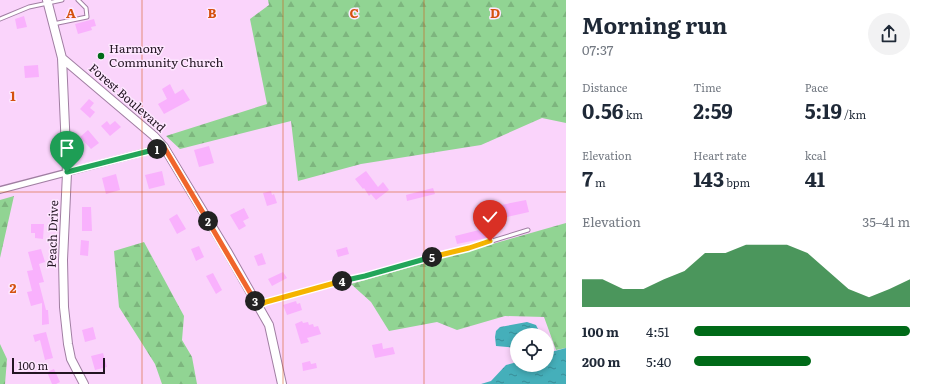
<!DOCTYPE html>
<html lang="en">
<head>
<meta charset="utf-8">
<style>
  body { margin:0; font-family:Literata,serif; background:#f2f2f3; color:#1f2937; height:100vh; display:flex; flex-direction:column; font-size:15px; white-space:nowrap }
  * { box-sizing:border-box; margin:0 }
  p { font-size:13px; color:#747a83 }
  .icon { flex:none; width:22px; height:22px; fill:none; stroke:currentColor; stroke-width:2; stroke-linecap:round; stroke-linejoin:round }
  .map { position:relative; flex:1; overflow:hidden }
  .sheet { display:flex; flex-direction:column; background:#fff; width:360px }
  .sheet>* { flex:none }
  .fabs { position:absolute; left:510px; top:328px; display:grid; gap:8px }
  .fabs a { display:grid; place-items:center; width:44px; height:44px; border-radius:50%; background:#fff; box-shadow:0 2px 6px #0003; font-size:20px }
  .scale { position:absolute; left:12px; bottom:10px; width:93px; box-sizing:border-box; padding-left:4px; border:2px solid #231523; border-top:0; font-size:11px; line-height:14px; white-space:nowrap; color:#231523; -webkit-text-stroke:3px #fee7ff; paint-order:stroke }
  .pin { position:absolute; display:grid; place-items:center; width:34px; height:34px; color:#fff; margin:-41px -17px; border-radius:50% 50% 50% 0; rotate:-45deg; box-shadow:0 0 4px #0007 }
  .pin .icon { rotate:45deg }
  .km { position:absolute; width:20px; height:20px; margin:-10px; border-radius:50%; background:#222; color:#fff; font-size:11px; line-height:20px; text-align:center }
  .round { display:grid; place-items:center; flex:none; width:42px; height:42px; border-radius:21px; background:#f2f2f3 }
  .overview { display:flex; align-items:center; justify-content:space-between; height:68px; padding:0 16px }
  h1 { font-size:22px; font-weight:700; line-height:30px }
  .metrics { display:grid; grid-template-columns:repeat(3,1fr); gap:6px; height:68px; padding:4px 16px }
  .metrics div { display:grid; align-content:center }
  .metrics b { font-size:20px; font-weight:700 }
  .metrics small { font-size:11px; font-weight:400 }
  .metrics p { font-size:11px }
  .chart { height:112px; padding:8px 16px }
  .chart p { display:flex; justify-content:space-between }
  .chart svg { width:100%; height:72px; margin-top:4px; fill:#006a18; opacity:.7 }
  ul { padding:0 16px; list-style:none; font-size:13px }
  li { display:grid; grid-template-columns:64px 48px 1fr; align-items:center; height:30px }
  li i { height:10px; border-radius:5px; background:#006a18 }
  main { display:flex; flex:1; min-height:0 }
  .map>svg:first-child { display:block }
</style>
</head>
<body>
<main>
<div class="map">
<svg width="566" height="384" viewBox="0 0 566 384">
  <defs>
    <pattern id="forest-firs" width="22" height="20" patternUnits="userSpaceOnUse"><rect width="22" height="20" fill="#91d493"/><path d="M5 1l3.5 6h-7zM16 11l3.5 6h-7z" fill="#7db57e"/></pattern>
    <pattern id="water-ripples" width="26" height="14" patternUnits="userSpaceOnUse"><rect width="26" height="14" fill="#45afba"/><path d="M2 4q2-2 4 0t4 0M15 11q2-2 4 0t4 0" fill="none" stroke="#398d97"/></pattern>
  </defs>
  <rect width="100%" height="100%" fill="#fad4fb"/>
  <!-- forest -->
  <path fill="url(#forest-firs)" d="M268,0H566V123L542,118L481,145L361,164L298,181L291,121L180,149L166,136L267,104L250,19L269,5Z
    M14,196L0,258V200Z
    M566,223V348L556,350L544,317L505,316L457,330L437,322L389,331L371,302L351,284Z
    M144,242L184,316L182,340L192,357L197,384H162L155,364L119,307L114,251Z
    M0,344L7,359L5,384H0Z"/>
  <!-- water -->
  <path fill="url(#water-ripples)" d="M527,322L536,325L541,335H517V348L496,346L495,337L496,331L500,327Z
    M566,348V384H481L491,381L506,365L517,362V365H547V353Z"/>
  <!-- building -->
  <path fill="#f9b1fd" d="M24,16L27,27L17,29L15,19Z
    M94,19L96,26L91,27L92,30L78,34L75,24Z
    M38,65L39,77L25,78L24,66Z
    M170,84L175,94L183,89L190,100L164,114L158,104L167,99L162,89Z
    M89,99L94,103L90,108L95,112L90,118L80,109Z
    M107,121L110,125L115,121L121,127L110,136L101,126Z
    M88,130L99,143L91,149L80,137Z
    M209,146L214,163L199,167L194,150Z
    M162,171L165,185L149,189L145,175Z
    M366,171L378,187L383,182L389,190L376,200L371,194L369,196L364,188L363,189L355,179Z
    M116,174L120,190L106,194L102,178Z
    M433,188L435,194L407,201L406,195Z
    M271,191L272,195L274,194L277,203L267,206L263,193Z
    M526,200L529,212L507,217L506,213L498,215L496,206Z
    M82,207H91L92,231H82Z
    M244,208L249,218L243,221L246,226L239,230L230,215Z
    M177,214L186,229L177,234L169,219Z
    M31,224H44L43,239L35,238V233H31Z
    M483,229L484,233L489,231L491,237L457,244L455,236Z
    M81,240L89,241L88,256L80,255Z
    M199,246L204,257L196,261L191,249Z
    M347,247L349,254L338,257L336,250Z
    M41,249L45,262L39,264L44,282L39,283L46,310H48L49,324L42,325V303L31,306L27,292L32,291L27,271L33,270L28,252Z
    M262,253L266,264L258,266L254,256Z
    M283,272L287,278L272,286L268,279Z
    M213,273L222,290L216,294L206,276Z
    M296,301L297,304L300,303L302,310L287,315L283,305Z
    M302,321L303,323L308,322L309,325L313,324L314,327L318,326L321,334L307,338L309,342L301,344L295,324Z
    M93,327L96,339L85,342L82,330Z
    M46,332L53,358L45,360L40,340L35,342L33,335Z
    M382,343L383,349L393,347L395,354L375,358L372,345Z
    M103,353L107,367L95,370L91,356Z
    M310,361L311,364L316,363L317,368L303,371L302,363Z
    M54,369L60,382L56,384H52L47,372Z"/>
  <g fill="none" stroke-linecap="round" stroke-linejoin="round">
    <!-- lane casing -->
    <g stroke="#a07ea2" stroke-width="5">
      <path id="lane" d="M0,19L29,7L62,0
        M53,24L87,17L86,8L78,0
        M259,305L266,302L469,248L528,230"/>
    </g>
    <!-- street casing -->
    <g stroke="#a07ea2" stroke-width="8">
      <path id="street" d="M0,190L164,147"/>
    </g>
    <!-- secondary casing -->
    <g stroke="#a07ea2" stroke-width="10">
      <path id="secondary" d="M47,0L62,58L67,173L63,260L64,307L68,344L71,359L84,384
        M62,58L154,136L164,147L227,251L269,325L282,384"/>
    </g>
    <!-- lane -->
    <use href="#lane" stroke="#fff" stroke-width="3"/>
    <!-- street -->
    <use href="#street" stroke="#fff" stroke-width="5.5"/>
    <!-- secondary -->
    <use href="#secondary" stroke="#fff" stroke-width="8"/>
  </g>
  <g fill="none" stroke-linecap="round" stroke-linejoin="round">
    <!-- split-1 casing -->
    <g stroke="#fff" stroke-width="8">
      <path id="split-1" d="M67,172L157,149"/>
    </g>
    <!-- split-2 casing -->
    <g stroke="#fff" stroke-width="8">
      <path id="split-2" d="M157,149L164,147L208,221"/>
    </g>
    <!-- split-3 casing -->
    <g stroke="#fff" stroke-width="8">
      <path id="split-3" d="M208,221L255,301"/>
    </g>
    <!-- split-4 casing -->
    <g stroke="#fff" stroke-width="8">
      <path id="split-4" d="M255,301L258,306L266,302L342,281"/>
    </g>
    <!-- split-5 casing -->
    <g stroke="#fff" stroke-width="8">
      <path id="split-5" d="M342,281L365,276L432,257"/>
    </g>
    <!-- split-6 casing -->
    <g stroke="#fff" stroke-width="8">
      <path id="split-6" d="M432,257L469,248L490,241"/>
    </g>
    <!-- split-1 -->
    <use href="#split-1" stroke="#22a559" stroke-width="5"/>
    <!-- split-2 -->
    <use href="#split-2" stroke="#f0652b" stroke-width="5"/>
    <!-- split-3 -->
    <use href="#split-3" stroke="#f0652b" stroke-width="5"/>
    <!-- split-4 -->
    <use href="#split-4" stroke="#f5b400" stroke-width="5"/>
    <!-- split-5 -->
    <use href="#split-5" stroke="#22a559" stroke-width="5"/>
    <!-- split-6 -->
    <use href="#split-6" stroke="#f5b400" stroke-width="5"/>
  </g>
  <!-- grid -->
  <path fill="none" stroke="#d4520e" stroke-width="1" stroke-opacity="0.55" d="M142,0V384M283,0V384M424,0V384M0,192H566"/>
  <!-- markers -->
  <circle fill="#006a18" stroke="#fee7ff" stroke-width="1.5" cx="101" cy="56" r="4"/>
  <g text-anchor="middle" stroke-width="3" stroke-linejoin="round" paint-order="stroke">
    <!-- poi labels -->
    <g font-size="12" fill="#231523" stroke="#fee7ff" text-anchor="start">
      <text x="109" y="53">Harmony<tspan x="109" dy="14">Community Church</tspan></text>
    </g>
    <!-- street labels -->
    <g font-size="12" fill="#231523" stroke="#fee7ff">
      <text transform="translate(127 98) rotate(41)" y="4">Forest Boulevard</text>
      <text transform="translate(53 234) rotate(-88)" y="4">Peach Drive</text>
    </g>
  </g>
  <g font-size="13" text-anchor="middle" font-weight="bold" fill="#d4520e" stroke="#fee7ff" stroke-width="3" stroke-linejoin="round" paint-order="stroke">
    <text x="71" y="18">A</text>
    <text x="212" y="18">B</text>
    <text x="354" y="18">C</text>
    <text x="495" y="18">D</text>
    <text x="13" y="101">1</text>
    <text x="13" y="293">2</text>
  </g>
</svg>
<div class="fabs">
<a><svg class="icon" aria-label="locate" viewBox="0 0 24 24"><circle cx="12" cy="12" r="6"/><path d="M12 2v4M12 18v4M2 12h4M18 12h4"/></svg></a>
</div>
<div class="scale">100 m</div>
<div class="pin" style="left:67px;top:172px;background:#1e9e55"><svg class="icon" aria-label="arrive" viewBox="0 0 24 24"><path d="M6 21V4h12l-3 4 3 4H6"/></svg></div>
<div class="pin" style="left:490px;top:241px;background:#d93025"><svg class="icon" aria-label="check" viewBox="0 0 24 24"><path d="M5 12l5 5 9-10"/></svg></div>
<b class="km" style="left:157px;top:149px">1</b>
<b class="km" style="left:208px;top:221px">2</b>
<b class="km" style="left:255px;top:301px">3</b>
<b class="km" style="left:342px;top:281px">4</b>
<b class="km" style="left:432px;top:257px">5</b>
</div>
<section class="sheet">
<div class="overview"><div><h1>Morning run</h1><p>07:37</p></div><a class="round"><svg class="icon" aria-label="share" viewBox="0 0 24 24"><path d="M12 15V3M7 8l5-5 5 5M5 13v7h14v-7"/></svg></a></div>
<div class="metrics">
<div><p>Distance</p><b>0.56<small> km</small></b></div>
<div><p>Time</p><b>2:59</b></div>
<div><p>Pace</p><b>5:19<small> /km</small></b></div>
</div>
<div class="metrics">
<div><p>Elevation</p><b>7<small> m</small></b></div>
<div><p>Heart rate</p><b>143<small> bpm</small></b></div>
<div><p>kcal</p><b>41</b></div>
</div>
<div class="chart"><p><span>Elevation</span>35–41 m</p>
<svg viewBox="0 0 160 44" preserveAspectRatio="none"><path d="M0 44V27L10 27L20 33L30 33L40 27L50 22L60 11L70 11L80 6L90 6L100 6L110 11L120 22L130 33L140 38L150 33L160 27V44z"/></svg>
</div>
<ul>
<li><b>100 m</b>4:51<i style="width:100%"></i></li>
<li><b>200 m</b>5:40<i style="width:54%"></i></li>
</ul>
</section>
</main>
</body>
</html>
